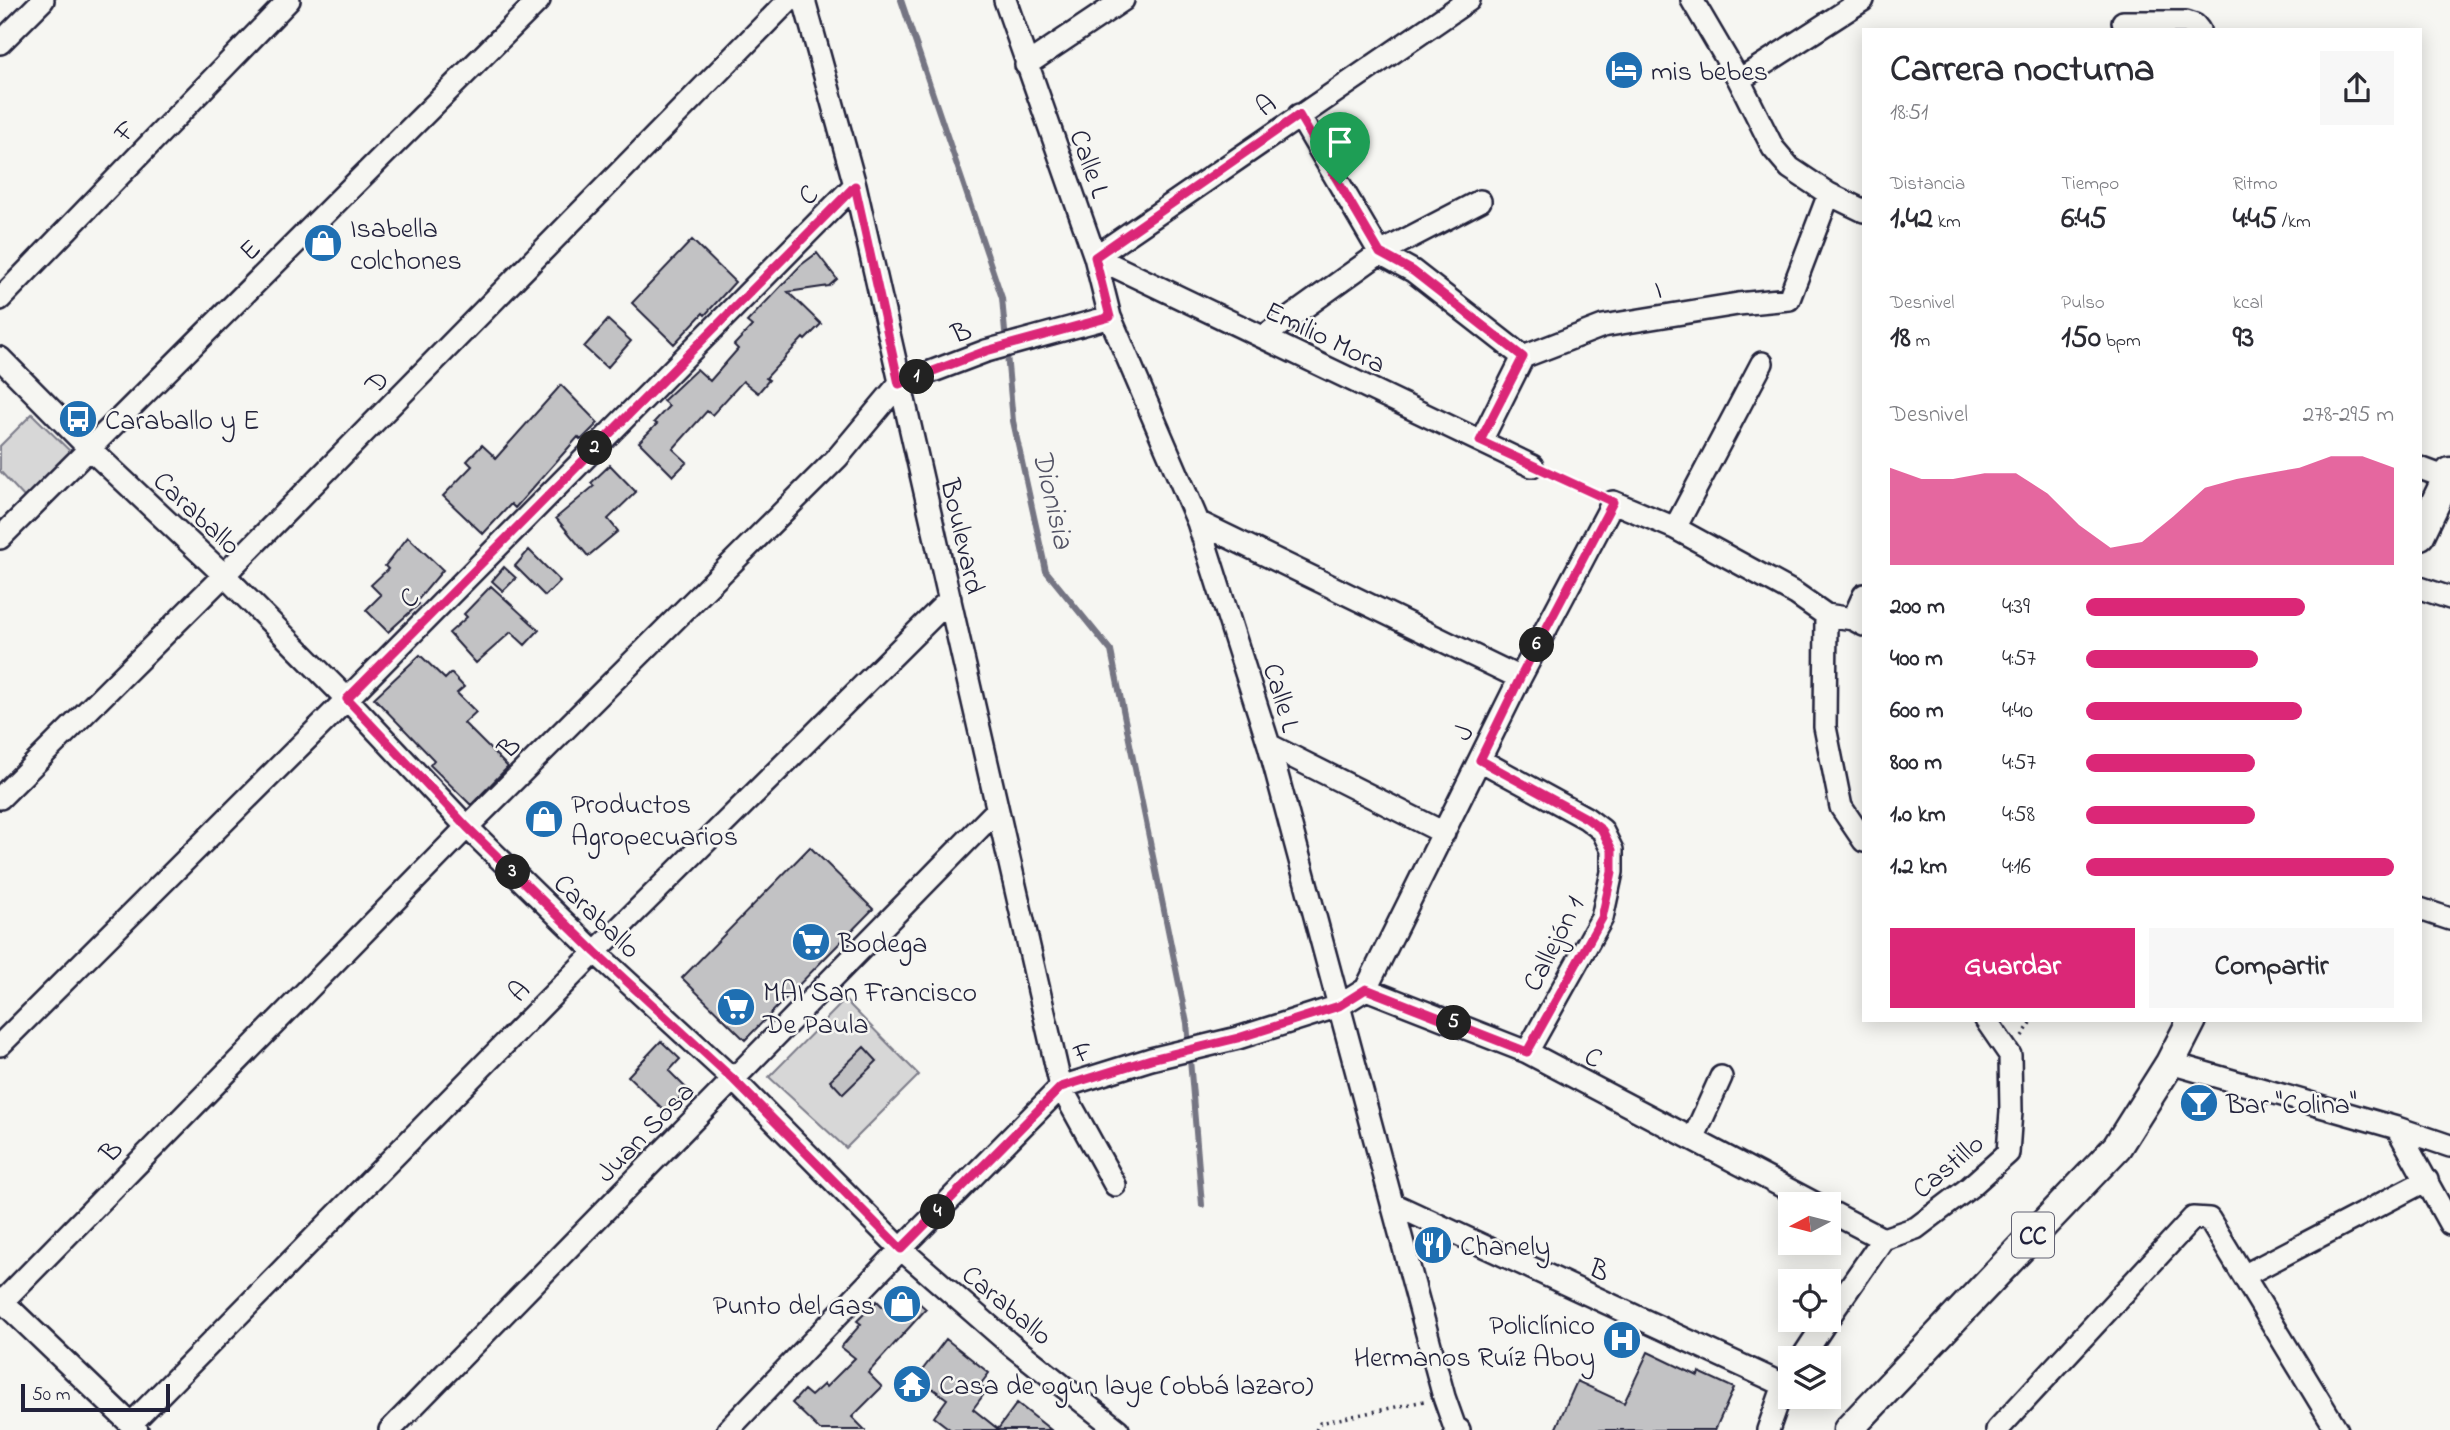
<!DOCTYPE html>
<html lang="es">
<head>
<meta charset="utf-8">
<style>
  body { margin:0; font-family:"Indie Flower",sans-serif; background:#f7f7f7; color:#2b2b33; height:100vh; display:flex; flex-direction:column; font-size:26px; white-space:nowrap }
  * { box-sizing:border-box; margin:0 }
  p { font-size:23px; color:#7c7c81 }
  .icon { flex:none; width:38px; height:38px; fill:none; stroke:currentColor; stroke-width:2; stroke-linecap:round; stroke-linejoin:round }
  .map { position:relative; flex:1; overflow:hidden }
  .panel { position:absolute; left:1862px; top:28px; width:560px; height:994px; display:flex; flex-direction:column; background:#fff; border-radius:0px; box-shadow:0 4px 18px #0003 }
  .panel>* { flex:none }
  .needle { width:46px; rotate:263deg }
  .controls { position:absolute; left:1778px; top:1192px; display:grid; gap:14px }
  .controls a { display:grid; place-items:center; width:63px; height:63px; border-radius:0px; background:#fff; box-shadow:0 4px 18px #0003; font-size:35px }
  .scale { position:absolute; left:21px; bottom:18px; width:149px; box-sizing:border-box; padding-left:7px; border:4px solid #22223b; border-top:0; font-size:19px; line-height:24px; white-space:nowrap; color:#22223b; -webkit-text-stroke:5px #f6f6f2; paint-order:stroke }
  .pin { position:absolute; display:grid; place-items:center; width:60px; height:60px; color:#fff; margin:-72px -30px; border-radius:50% 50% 50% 0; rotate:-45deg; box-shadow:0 0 7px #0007 }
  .pin .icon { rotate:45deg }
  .km { position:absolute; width:35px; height:35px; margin:-18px; border-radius:50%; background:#222; color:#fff; font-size:19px; line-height:35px; text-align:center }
  .round { display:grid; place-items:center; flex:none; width:74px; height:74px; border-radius:0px; background:#f7f7f7 }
  .overview { display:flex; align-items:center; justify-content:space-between; height:119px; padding:0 28px }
  h1 { font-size:38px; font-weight:700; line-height:52px }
  .figures { display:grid; grid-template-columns:repeat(3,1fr); gap:10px; height:119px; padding:7px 28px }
  .figures div { display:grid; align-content:center }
  .figures b { font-size:30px; font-weight:700 }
  .figures small { font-size:19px; font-weight:400 }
  .figures p { font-size:19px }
  .chart { height:196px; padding:14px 28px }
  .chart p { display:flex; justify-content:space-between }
  .chart svg { width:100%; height:126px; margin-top:7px; fill:#db2777; opacity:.7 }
  .primary-button { display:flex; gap:14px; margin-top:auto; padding:14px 28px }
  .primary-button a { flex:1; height:80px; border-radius:0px; background:#db2777; color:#fff; font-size:28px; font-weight:700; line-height:80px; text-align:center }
  .primary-button a+a { background:#f7f7f7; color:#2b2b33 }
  ul { padding:0 28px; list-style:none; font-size:23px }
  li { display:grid; grid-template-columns:112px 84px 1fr; align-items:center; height:52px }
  li i { height:18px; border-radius:9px; background:#db2777 }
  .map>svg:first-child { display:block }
</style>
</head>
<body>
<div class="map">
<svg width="2450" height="1430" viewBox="0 0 2450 1430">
  <rect width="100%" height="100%" fill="#f6f6f2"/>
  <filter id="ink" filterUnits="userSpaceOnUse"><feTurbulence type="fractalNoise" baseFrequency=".0143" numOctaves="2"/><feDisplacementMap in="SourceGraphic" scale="14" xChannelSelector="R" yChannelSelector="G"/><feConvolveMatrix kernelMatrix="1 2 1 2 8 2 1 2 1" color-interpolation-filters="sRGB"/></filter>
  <g filter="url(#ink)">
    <!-- green -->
    <path fill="#d7d7d7" stroke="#7c7c89" stroke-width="2" d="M32,414L74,455L26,499L0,471V446Z
      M845,1000L919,1075L846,1148L769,1077Z"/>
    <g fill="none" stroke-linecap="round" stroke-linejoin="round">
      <!-- stream -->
      <path stroke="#757583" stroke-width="6" d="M901,0L1002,298L1013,421L1046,571L1111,651L1187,1023L1202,1205"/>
    </g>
    <!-- building -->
    <path fill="#c2c2c4" stroke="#22223b" stroke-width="2" d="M692,240L735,282L705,315L703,313L674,344L632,303Z
      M817,253L837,279L829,286L788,292L821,324L805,340L803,338L766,378L769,380L758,393L743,381L712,415L707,411L673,449L687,462L673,476L639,442L657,424L654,422L669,406L663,401L697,369L710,381L738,349L734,345L752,326L747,322L801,265Z
      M608,320L631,341L607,368L584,347Z
      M561,385L598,423L581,440L578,437L515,508L511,504L483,534L443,496L472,466L467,461L482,445L496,458Z
      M610,465L636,492L608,519L618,531L588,556L556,518L594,486L591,483Z
      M408,537L443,570L416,602L419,604L388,632L366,610L381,595L371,585L388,569L385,566Z
      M529,550L560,581L545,596L515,566Z
      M504,567L516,578L503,591L492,581Z
      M491,586L539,630L525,645L511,632L476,663L449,633L467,617L464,614Z
      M420,655L445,679L451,673L464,687L457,693L476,712L464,723L508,767L471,805L430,765L434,760L374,698Z
      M810,847L873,909L745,1040L682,978Z
      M661,1041L680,1059L669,1071L688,1090L666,1112L628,1076Z
      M864,1047L877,1061L843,1094L830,1080Z
      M906,1291L926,1309L868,1373L882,1387L852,1417L865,1430H820L792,1403L804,1390L811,1396L824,1384L826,1387L855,1358L841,1347L861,1324L857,1321L877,1301L887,1311Z
      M946,1339L989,1373L980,1385L987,1390L973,1409L998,1429L1017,1403L1051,1430H951L934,1417L947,1399L917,1377Z
      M1648,1352L1698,1376L1699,1372L1734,1388L1715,1430H1555L1577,1381L1624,1403Z"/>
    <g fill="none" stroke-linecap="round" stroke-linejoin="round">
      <!-- minor casing -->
      <g stroke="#22223b" stroke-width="26">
        <path id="minor" d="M804,0L855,185L1061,1087L1115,1185
          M1005,0L1095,257L1110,317L1198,522L1269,745L1444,1397L1455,1428L1459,1430
          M1469,0L1095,257L1532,466
          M1692,0L1739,80L1773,148L1790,168L1829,194L1864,211
          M2123,22H2186L2195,25L2199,30
          M0,43L43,0
          M1026,65L1123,0
          M1739,80L1863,0
          M1299,115L1380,253L1413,271L1523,357
          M0,299L289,0
          M1263,337L1380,253L1480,201
          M0,358L89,448L224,575L347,699L467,827L595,952L733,1079L901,1249L1010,1344L1118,1430
          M1481,441L1523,357L1603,326L1738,304L1789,299L1829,194
          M2420,468L2447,478
          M1198,522L1520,678
          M1675,528L1762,363
          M0,538L539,0
          M2420,588L2450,598
          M1826,615L1825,727L1841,807L1864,841
          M1853,619L1864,595
          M1269,745L1444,833
          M1480,760L1586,818L1602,830L1612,850V872L1602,918L1527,1052
          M0,798L224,575L789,0
          M2420,909L2450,919
          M1366,989L1520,678L1613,502L1675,528L1796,594L1826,615L1853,619L1864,625
          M0,1045L347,699L855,185
          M2170,1063L2397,1128L2450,1146
          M2397,1128L2450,1224
          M1693,1139L1721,1077
          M1393,1204L1784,1385
          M1829,1211L1883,1239
          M2245,1275L2427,1180
          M0,1299L137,1430
          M0,1304L467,827L838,457L899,384L986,351L1110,317
          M1829,1317L1883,1239L1916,1228L1970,1187L2008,1153L2011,1111L2010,1055L1986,1020
          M1802,1358L1827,1320
          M131,1424L595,952L950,599
          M390,1430L996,811
          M728,1430L901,1249L1061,1087L1151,1059L1238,1038L1339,1006L1366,989L1527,1052L1816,1204
          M1768,1430L1784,1385L1790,1376
          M1997,1430L2193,1218L2209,1219L2337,1430"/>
      </g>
      <!-- major casing -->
      <g stroke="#22223b" stroke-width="33">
        <path id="major" d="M2420,535L2450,472
          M1848,1430L2117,1147L2170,1063L2192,1020"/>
      </g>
      <!-- path -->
      <path stroke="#22223b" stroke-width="3.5" stroke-dasharray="2 5" stroke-linecap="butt" d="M1548,472L1595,493
        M2022,1036L2033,1020
        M1316,1430L1320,1423L1424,1401"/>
      <!-- minor -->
      <use href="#minor" stroke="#f6f6f2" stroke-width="21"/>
      <!-- major -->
      <use href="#major" stroke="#f6f6f2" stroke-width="28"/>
    </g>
  </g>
  <g fill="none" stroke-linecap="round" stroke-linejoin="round" filter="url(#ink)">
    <!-- route casing -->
    <g stroke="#fff" stroke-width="14">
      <path id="route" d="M1299,115L1380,253L1413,271L1523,357L1480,441L1613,502L1520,678L1480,760L1586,818L1602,830L1612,850V872L1602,918L1527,1052L1366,989L1339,1006L1238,1038L1151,1059L1061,1087L901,1249L733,1079L595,952L467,827L347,699L855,186L899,384L986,351L1110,317L1095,257Z"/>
    </g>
    <!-- route -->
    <use href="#route" stroke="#db2777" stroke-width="9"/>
  </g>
  <!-- icons -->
  <defs>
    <g id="hotel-disc" transform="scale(2.0125)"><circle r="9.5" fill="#1f6fb2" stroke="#f6f6f2"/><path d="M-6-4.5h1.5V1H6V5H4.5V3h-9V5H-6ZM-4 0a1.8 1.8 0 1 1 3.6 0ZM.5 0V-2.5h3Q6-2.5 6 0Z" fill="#fff"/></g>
    <g id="shop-disc" transform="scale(2.0125)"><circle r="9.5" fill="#1f6fb2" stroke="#f6f6f2"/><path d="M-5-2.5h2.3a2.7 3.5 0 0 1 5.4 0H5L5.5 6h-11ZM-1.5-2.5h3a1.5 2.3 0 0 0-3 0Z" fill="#fff"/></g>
    <g id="bus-disc" transform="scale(2.0125)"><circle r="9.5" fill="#1f6fb2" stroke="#f6f6f2"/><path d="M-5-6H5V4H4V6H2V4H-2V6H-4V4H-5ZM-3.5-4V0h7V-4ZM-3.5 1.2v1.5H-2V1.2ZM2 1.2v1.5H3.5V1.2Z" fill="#fff"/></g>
    <g id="supermarket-disc" transform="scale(2.0125)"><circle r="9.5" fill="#1f6fb2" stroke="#f6f6f2"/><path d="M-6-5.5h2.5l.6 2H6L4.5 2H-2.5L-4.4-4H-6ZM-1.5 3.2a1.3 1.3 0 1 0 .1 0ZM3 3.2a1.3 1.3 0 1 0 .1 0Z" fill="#fff"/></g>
    <g id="bar-disc" transform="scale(2.0125)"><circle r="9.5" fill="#1f6fb2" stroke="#f6f6f2"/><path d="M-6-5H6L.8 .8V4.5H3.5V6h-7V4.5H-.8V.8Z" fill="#fff"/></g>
    <g id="restaurant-disc" transform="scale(2.0125)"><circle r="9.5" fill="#1f6fb2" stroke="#f6f6f2"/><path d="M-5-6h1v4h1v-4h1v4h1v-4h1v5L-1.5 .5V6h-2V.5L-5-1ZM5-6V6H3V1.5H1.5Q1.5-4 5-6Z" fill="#fff"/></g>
    <g id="hospital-disc" transform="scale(2.0125)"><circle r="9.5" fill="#1f6fb2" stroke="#f6f6f2"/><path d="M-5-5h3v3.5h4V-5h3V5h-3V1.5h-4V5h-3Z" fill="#fff"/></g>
    <g id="temple-disc" transform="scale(2.0125)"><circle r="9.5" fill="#1f6fb2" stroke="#f6f6f2"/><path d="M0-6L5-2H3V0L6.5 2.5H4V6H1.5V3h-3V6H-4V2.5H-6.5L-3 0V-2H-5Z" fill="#fff"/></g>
  </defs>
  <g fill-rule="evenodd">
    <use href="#hotel-disc" x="1624" y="70"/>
    <use href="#shop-disc" x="323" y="243"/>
    <use href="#bus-disc" x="78" y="419"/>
    <use href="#shop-disc" x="544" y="819"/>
    <use href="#supermarket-disc" x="811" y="942"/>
    <use href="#supermarket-disc" x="736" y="1007"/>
    <use href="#bar-disc" x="2199" y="1103"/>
    <use href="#restaurant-disc" x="1433" y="1245"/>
    <use href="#shop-disc" x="902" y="1304"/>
    <use href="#hospital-disc" x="1622" y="1340"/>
    <use href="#temple-disc" x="912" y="1384"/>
  </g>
  <g text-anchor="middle" stroke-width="5" stroke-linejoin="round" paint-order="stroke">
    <!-- shield labels -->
    <rect fill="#f6f6f2" stroke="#626272" stroke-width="2" x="2012" y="1212.5" width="42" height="45" rx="5"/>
    <g font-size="26" font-weight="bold" fill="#22223b">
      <text x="2033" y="1244">CC</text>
    </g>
    <!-- poi labels -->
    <g font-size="28" fill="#22223b" stroke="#f6f6f2" text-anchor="start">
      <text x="1651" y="80">mis bebes</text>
      <text x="350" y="237">Isabella<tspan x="350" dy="32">colchones</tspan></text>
      <text x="105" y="429">Caraballo y E</text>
      <text x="571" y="813">Productos<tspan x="571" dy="32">Agropecuarios</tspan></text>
      <text x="838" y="952">Bodega</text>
      <text x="763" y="1001">MAI San Francisco<tspan x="763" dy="32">De Paula</tspan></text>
      <text x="2226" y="1113">Bar "Colina"</text>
      <text x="1460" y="1255">Chanely</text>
      <text x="875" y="1314" text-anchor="end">Punto del Gas</text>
      <text x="1595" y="1334" text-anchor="end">Policlínico<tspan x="1595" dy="32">Hermanos Ruíz Aboy</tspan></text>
      <text x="939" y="1394">Casa de ogun laye (obbá lazaro)</text>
    </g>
    <!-- street labels -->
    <g font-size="28" fill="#22223b" stroke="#f6f6f2">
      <text transform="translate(1265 104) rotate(-35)" y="10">A</text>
      <text transform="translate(124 130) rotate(-46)" y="10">F</text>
      <text transform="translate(1091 163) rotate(70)" y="10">Calle L</text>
      <text transform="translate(807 194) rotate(-45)" y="10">C</text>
      <text transform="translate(249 249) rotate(-45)" y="10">E</text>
      <text transform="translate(1658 288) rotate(-9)" y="10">I</text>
      <text transform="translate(961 331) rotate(-20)" y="10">B</text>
      <text transform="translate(1326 336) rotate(26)" y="10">Emilio Mora</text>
      <text transform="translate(376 381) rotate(-46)" y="10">D</text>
      <text transform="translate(198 512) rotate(43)" y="10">Caraballo</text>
      <text transform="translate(964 536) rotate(77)" y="10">Boulevard</text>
      <text transform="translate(408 597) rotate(-45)" y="10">C</text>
      <text transform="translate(1283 697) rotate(73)" y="10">Calle L</text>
      <text transform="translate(1462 732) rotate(-64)" y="10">J</text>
      <text transform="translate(508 746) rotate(-45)" y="10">B</text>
      <text transform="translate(598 915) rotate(44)" y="10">Caraballo</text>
      <text transform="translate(1552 943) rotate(-63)" y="10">Callejón 1</text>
      <text transform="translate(518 990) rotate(-45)" y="10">A</text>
      <text transform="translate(1083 1051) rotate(-17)" y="10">F</text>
      <text transform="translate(1594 1056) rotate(28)" y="10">C</text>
      <text transform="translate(644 1131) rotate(-46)" y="10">Juan Sosa</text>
      <text transform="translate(110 1150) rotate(-46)" y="10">B</text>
      <text transform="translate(1947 1165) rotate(-40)" y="10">Castillo</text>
      <text transform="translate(1600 1269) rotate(25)" y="10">B</text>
      <text transform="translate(1008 1304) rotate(40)" y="10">Caraballo</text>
    </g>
    <!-- water labels -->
    <g font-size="30" font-style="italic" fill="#535365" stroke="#f6f6f2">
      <text transform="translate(1054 499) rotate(77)" y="10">Dionisia</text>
    </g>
  </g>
</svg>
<div class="controls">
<a><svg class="needle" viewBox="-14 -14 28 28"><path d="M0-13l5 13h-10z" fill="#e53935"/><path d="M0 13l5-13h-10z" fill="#7c7c81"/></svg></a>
<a><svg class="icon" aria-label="locate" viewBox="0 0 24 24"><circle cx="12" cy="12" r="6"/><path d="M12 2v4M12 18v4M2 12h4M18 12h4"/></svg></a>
<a><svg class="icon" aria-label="layers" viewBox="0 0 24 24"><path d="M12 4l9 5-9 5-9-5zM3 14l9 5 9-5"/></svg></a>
</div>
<div class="scale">50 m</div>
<div class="pin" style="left:1340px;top:184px;background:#1e9e55"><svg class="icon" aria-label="arrive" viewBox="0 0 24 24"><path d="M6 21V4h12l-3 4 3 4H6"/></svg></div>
<b class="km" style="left:917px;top:377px">1</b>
<b class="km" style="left:595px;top:448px">2</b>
<b class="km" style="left:513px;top:872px">3</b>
<b class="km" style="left:938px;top:1212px">4</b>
<b class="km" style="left:1454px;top:1023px">5</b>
<b class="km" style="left:1537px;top:645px">6</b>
<section class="panel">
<div class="overview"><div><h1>Carrera nocturna</h1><p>18:51</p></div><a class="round"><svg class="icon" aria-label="share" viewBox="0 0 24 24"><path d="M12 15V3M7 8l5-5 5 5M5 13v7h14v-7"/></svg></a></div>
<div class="figures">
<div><p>Distancia</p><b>1.42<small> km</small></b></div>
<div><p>Tiempo</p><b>6:45</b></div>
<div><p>Ritmo</p><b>4:45<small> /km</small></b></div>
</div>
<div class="figures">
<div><p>Desnivel</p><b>18<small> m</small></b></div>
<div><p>Pulso</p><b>150<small> bpm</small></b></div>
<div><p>kcal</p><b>93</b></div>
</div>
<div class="chart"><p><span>Desnivel</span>278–295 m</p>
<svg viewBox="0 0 160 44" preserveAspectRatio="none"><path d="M0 44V10L10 14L20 14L30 12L40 12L50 19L60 30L70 38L80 36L90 27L100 17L110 14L120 12L130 10L140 6L150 6L160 10V44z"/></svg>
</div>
<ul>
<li><b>200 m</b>4:39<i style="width:71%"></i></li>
<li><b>400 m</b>4:57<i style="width:56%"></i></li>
<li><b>600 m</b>4:40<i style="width:70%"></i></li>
<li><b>800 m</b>4:57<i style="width:55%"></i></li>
<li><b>1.0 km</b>4:58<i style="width:55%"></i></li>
<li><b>1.2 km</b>4:16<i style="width:100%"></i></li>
</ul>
<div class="primary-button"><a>Guardar</a><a>Compartir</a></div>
</section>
</div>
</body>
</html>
